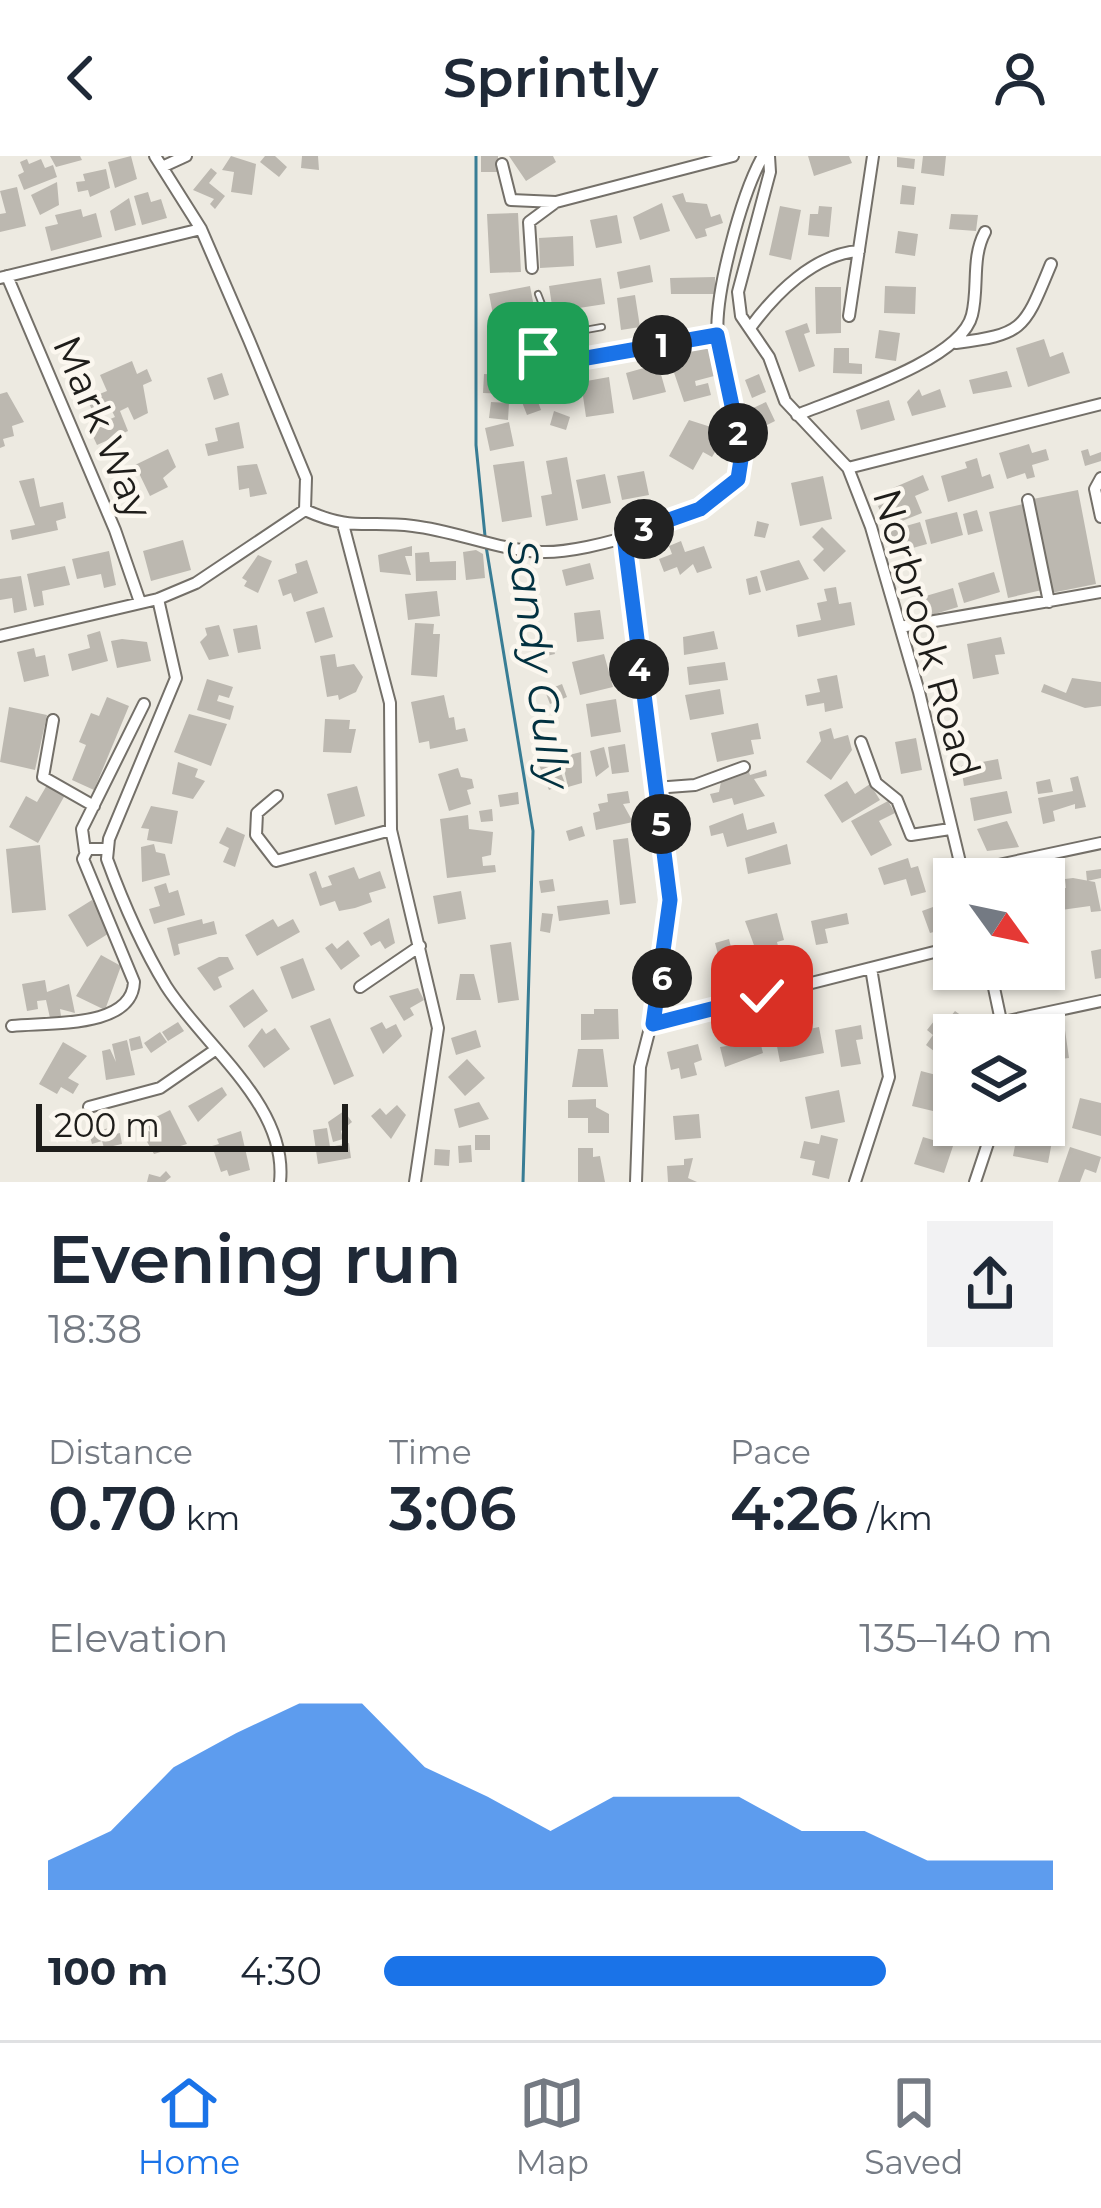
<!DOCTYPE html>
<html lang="en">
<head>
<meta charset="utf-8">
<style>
  body { margin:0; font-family:Montserrat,sans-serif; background:#f2f2f3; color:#1f2937; height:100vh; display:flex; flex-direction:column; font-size:45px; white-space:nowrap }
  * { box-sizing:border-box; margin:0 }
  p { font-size:39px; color:#747a83 }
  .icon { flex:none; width:66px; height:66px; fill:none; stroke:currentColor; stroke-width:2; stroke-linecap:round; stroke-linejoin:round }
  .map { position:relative; height:1026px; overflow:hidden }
  .panel { display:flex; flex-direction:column; background:#fff; flex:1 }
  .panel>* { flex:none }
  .needle { width:78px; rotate:123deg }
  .fabs { position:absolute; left:933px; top:702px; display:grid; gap:24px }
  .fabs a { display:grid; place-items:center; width:132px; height:132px; border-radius:0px; background:#fff; box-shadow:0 3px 9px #0004; font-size:60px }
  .scale { position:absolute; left:36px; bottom:30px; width:312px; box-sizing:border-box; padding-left:12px; border:6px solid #1e1d1a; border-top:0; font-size:33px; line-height:42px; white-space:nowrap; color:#1e1d1a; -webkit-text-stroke:9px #fbf7ef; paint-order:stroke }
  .pin { position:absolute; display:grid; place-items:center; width:102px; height:102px; color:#fff; margin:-51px; border-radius:24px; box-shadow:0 6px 18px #0006 }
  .km { position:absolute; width:60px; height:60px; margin:-30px; border-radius:50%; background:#222; color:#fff; font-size:33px; line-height:60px; text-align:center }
  .round { display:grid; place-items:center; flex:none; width:126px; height:126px; border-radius:0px; background:#f2f2f3 }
  .head { display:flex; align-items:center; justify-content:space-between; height:204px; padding:0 48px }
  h1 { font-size:66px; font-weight:600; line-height:90px }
  .stats { display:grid; grid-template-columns:repeat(3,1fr); gap:18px; height:204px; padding:12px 48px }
  .stats div { display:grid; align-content:center }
  .stats b { font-size:60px; font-weight:600 }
  .stats small { font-size:33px; font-weight:400 }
  .stats p { font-size:33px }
  .chart { height:336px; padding:24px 48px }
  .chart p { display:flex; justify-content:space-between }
  .chart svg { width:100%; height:216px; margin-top:12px; fill:#1a73e8; opacity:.7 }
  ul { padding:0 48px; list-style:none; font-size:39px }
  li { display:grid; grid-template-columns:192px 144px 1fr; align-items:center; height:90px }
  li i { height:30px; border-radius:15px; background:#1a73e8 }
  header { display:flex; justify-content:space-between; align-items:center; height:156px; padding:0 48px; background:#fff; font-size:54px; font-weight:600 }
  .dock { display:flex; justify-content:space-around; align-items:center; height:168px; border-top:3px solid #e0e1e3; background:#fff; font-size:33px; color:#747a83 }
  .dock a { display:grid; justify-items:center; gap:6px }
  .dock .on { color:#1a73e8 }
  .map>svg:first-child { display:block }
</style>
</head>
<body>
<header><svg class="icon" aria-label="back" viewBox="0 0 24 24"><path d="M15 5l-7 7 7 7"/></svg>Sprintly<svg class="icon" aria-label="person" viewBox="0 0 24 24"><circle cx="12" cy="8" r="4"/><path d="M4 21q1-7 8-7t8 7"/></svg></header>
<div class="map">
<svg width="1101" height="1026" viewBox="0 0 1101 1026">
  <rect width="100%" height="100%" fill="#edeae1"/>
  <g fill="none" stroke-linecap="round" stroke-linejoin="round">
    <!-- stream -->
    <path stroke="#387d95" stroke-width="3" d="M476,0V289L485,380
      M486,390L533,675L523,1026"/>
  </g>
  <!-- building -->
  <path fill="#bcb8b0" d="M50,0H80L82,4L56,11Z
    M131,0L137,23L115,32L108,6Z
    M231,0L256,8L252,39L231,36L234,16L222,14Z
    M265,0H275L287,11L279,21L260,6Z
    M302,0H318L319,14L301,12Z
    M481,0H498V16H481Z
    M509,0H553L556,6L526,25Z
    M808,0H849L852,7L814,20Z
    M923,0H946L944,20L921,17Z
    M897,1L915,3L914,13L897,11Z
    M27,3L29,8L41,3L45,12L53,9L57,21L24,34L18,19L24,16L20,6Z
    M211,12L217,17L209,27L225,40L215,53L210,48L214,43L193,34Z
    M106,13L110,32L90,41L88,34L78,36L76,26L85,25L83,18Z
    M57,26L59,49L40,59L31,39Z
    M902,29L916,31L914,49L900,48Z
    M17,31L26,70L0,76V58L6,57L0,35Z
    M148,36L151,46L161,43L167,62L142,69L134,40Z
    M683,37L686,46L707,48L711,61L720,58L723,67L705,73L707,80L696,83L672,40Z
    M129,42L136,69L115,75L110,55Z
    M662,47L670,75L640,84L633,61Z
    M780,50L801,54L791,104L769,99Z
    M819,50L832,51L829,81L808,79L810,58H818Z
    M81,53L83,61L96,57L102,81L51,95L45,71L58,68L55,59Z
    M518,57L521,116L490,117L487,58Z
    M951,58L978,59L976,75L949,73Z
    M617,59L622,87L596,92L590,64Z
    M898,75L918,78L915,100L895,97Z
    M573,80L574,110L540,112L539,82Z
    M650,109L653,126L620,133L617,116Z
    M715,121V138H671L670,122Z
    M601,122L605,148L553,156L549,130Z
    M530,130L536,161L495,169L489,138Z
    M885,130L916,131L915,158L884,157Z
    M815,131H841V177L816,178Z
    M635,139L640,171L621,174L617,142Z
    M807,167L810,176L804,178L815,210L799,216L785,175Z
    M527,173L533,202L495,210L489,181Z
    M879,174L900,177L896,205L875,202Z
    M1044,183L1050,201L1063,196L1070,217L1028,231L1016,192Z
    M709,184L718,219L695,225L696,230L708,227L711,239L684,246L667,196Z
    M834,192H849V207L862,208V218L833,217Z
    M132,205L137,218L147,213L152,225L143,229L148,257L134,264L128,251L120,255L128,275L97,289L89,272L115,261L109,249L93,256L87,243L107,235L100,219Z
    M658,208L666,236L633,244L626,217Z
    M1007,215L1012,231L973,238L969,224Z
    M222,217L229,239L214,244L207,222Z
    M484,218L511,219L510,238L483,237Z
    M759,218L766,236L752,242L745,224Z
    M609,221L614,257L586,261L581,226Z
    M919,233L922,240L940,233L946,251L912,260L907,246Z
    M534,235L541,254L527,259L520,241Z
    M7,236L24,266L12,270L14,280L3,283L5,290L0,292V238Z
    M889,244L895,264L861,274L856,254Z
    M491,246L509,247L508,264L489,262Z
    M766,246L775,265L761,272L751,253Z
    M554,255L570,261L566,274L550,269Z
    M689,264L714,272L710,280L721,286L712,301L703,296L693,314L669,300Z
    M239,266L244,292L208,300L205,288L218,285L215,272Z
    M509,266L514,290L490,295L485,272Z
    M1029,288L1032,297L1046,293L1049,304L1032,309L1035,321L1027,323L1025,317L1007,323L999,297Z
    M168,293L176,311L163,322L168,331L150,340L135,309Z
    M1088,293L1090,300L1101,296V305L1085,310L1081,295Z
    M567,301L578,364L546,370L541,340L552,338L546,305Z
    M977,302L982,321L990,318L994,332L948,346L941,320L967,312L965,306Z
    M524,305L532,361L502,366L493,309Z
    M257,308L267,338L250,341L249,332L239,334L237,310Z
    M644,315L649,339L622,344L617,320Z
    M605,318L611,347L582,353L576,324Z
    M923,319L929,334L915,340L922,357L887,371L878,350L890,345L886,335Z
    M823,320L832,363L800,370L791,327Z
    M34,322L40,351L63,346L66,362L56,365L58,374L12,384L10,374L35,369L19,325Z
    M1078,334L1096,428L1051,437L1033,343Z
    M1023,348L1042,434L1008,442L989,356Z
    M977,354L983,375L968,379L963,358Z
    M957,356L963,379L931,388L925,364Z
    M757,365L769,368L765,382L754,380Z
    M920,366L927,388L895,397L888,375Z
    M822,371L846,395L824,416L813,404L824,393L812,381Z
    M183,384L191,414L151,425L143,395Z
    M681,385L685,396L704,390L712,412L697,417L693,408L680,419L677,411L664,416L659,403L672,398L669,390Z
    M412,390V400H405L411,419L380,416L378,399Z
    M476,394L483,398L485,422L466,424L463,396Z
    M109,395L116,429L104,432L101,418L77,423L72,403Z
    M429,396L430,406L456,405V424L416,425L415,397Z
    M258,399L272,405L258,437L244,430L247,425L242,422Z
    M307,404L318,437L294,446L291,437L283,440L278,424L297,417L295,408Z
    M799,404L809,423L766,435L760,415Z
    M590,407L594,423L566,430L562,414Z
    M65,410L70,429L42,435L44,449L34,451L27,418Z
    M994,416L1000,436L964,447L958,427Z
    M21,420L27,454L14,457L12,442L0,444V423Z
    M757,420L761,436L749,439L746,423Z
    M836,431L839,448L851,446L855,469L798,481L796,469L821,464L817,447L827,445L824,433Z
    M953,432L958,451L925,461L919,442Z
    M437,435L440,460L408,464L405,438Z
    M324,451L333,481L315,487L306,456Z
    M600,454L604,483L577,486L574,457Z
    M415,467L434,468L433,478H440L437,521L411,519Z
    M219,469L229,500L209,504L200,486L207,479L205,472Z
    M257,469L261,493L238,497L233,473Z
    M100,475L108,505L72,515L68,498L90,492L87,479Z
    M714,475L718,493L684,499L683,481Z
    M1001,481L1005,498L995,499L999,518L973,523L967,488Z
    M122,483L147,486L151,505L117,512L111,485Z
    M552,489L555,498L537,502L535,493Z
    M34,492L36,501L45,499L49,520L24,526L17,496Z
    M335,498L337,511L354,508L363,521L356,536L339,544L338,539L327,541L320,500Z
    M604,498L613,531L580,539L572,506Z
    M725,506L728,524L689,529L687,511Z
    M837,519L843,552L825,556L824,547L807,550L805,539L820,536L817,523Z
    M1072,522L1101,526V550L1085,552L1041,536L1044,528L1066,537Z
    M207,523L233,531L229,542L219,539L217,545L234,550L230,564L197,554Z
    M562,528L567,541L550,548L545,535Z
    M720,533L724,558L690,564L685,539Z
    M444,539L449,562L454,561L456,574L465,572L468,585L430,593L429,585L419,587L411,546Z
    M107,541L129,550L94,634L72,624L86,589L79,586L91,557L99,560Z
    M616,543L621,576L591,581L586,548Z
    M9,551L47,559L35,614L0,606Z
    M189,558L227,568L211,610L174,596Z
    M325,563L350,564L349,573H356L351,597L323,596Z
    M758,567L761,583L751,584L754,598L717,606L711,577Z
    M831,572L834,583L848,579L852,594L831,624L806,606L821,585L819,576Z
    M916,582L922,614L901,618L895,586Z
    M625,588L629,616L612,618L608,591Z
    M604,591L609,611L596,621L590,595Z
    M581,596L582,627L568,631L561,601Z
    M555,602L565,627L549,634L539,609Z
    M998,603L1002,623L964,630L961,610Z
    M178,606L198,613L195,621L205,625L193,643L172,638Z
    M458,612L461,621L472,623L474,632L467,634L471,648L449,655L438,618Z
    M748,613L750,619L766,614L767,620L754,623L765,640L734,649L732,642L713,647L710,638L719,636L722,620Z
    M1078,620L1086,651L1075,653V648L1053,655L1055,665L1043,668L1038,642L1073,635L1070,622Z
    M1050,623L1053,636L1038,638L1036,626Z
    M847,625L855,638L870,628L880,644L842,667L824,639Z
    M47,629L65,639L38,687L9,671L26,640L37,646Z
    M357,630L365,660L335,669L327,638Z
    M628,635L630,647L623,648L633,666L596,674L593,657L600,655L598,648L608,646L607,638Z
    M1007,635L1012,657L974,665L970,642Z
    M518,636L519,648L500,651L498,639Z
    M888,645L895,657L879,665L892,689L871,700L851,665Z
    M151,650L178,655L172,688L147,684L149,673L141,672Z
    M492,653L493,665L481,666L479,655Z
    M743,657L747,674L774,666L777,677L727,691L723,677L711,680L709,670Z
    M468,659L469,673L493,676L491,699L482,701L483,710L495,709L496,716L447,722L440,663Z
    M1007,665L1019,691L987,695L977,673Z
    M582,670L585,680L569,685L566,675Z
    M227,671L245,679L235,711L223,706L229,692L219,687Z
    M628,682L636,747L620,749L613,684Z
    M154,688L156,696L165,698L170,719L142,726L141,691Z
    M787,688L791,708L748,718L745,702Z
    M40,689L46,754L12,757L6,693Z
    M908,702L911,712L918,710L926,736L911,740L906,723L884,729L878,712Z
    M354,711L359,723L380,715L386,732L369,737L372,746L355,752L339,755L335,745L320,750L309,718L316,715L322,732L332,729L328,720Z
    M1101,713V722L1087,725L1086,715Z
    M1073,722L1095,726L1101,755L1091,756L1090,750L1054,755L1051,730L1066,732L1065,723Z
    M553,723L555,735L541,737L539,725Z
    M166,727L169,737L178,734L185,759L154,768L149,753L160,750L154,731Z
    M461,735L466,763L438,768L433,740Z
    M92,744L111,776L87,791L68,759Z
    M608,744L610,758L559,765L557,750Z
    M944,747L954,774V782L945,785L941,774L930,777L922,755Z
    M542,757L553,758L550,777L540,775Z
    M777,757L784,784L777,786L779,794L758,800L745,765Z
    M847,757L849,768L825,773L828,787L816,789L811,765Z
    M389,762L395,787L385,793L380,785L371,790L363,777Z
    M202,763L203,768L214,765L217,778L178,788L180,798L174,800L167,772Z
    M273,763L278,771L293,763L300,776L257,800L245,779Z
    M729,783L739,824L724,828L723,822L715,824L712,813L721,810L715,787Z
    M348,784L360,800L341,814L325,792L332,787L337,793Z
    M511,786L519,844L498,847L490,789Z
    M1101,793V822L1095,823L1091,795Z
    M101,799L121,810L105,854L76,840Z
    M219,801H228L234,813L218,821L222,831L214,835L197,812Z
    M303,802L315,834L292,843L280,811Z
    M1056,803L1061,827L1039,832L1036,813Z
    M460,818H474L481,844H456Z
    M45,824L47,836L69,828L75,857L60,853L61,860L50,862L46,844L37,845L38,853L27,855L22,828Z
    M418,832L424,844L410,852L414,859L404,865L389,840Z
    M253,833L268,855L244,872L229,850Z
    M594,853H618L619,883L581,884V858H594Z
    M955,855L966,863L945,889L954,896L951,908L926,889L933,879L927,874L938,860L946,866Z
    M330,862L354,920L334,929L310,870Z
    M178,866L184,875L168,885L162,876Z
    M382,866L386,873L396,868L402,880L383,898L370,872Z
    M861,869L863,883L856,884L861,908L841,911L835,874Z
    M819,871L824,897L780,906L775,880Z
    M262,872L266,878L275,872L290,893L264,912L248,890Z
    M476,874L481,891L456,899L451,882Z
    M1065,874L1069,902L1044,905V877Z
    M160,876L167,886L151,897L144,887Z
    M140,880L143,892L131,895L129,883Z
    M127,884L135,919L106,924L102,895L110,893L116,906L112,888Z
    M760,885L763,897L725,911L720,891Z
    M63,886L87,900L68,922L79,928L73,938L61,931L57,938L39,928Z
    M698,888L702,904L694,907L697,919L681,923L679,912L671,914L667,896Z
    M578,893H603L608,931H572Z
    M467,903L485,922L465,940L448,921Z
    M946,911L954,913V960L912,950L921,915L944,921Z
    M222,931L227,939L198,966L188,950Z
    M839,934L845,966L811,973L805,941Z
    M1080,942L1101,947V980L1072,972Z
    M596,943V951L609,958V977H588V962H568V944Z
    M479,946L489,963L459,972L454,953Z
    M397,949L406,959L391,983L371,960L380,952L386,959Z
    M170,954L187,988L154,998L138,970Z
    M344,955L352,966L341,975L343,983L333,986L328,966Z
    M699,958L701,982L675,984L673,960Z
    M1044,967L1055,969L1048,1007L1013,1000L1019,969Z
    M109,972L111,979L120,977L122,988L104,992L102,985L92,988L89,977Z
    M327,972L330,991L349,987L351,1002L318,1008L313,974Z
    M241,975L250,1014L229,1020L227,1014L221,1016L212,990L219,988L217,983Z
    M475,979H490V994H475Z
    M821,979L838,983L829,1023L812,1019L815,1005L800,1002L804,985L819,988Z
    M923,981L953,990L944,1017L914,1008Z
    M471,989L472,1006L459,1007L458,990Z
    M1070,991L1101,1001L1096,1017L1085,1013L1080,1026H1058Z
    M578,992H593V1001L600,1000L605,1026H578Z
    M435,993L450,994L449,1010L434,1009Z
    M693,1002L688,1022L697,1026H668L667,1010L684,1009V1003Z
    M166,1015L171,1021L165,1026H147L149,1018L160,1021Z"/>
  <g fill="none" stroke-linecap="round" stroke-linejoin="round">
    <!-- lane casing -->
    <g stroke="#747069" stroke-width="8">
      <path id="lane" d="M538,138L564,205
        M539,197L541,182L602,171"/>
    </g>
    <!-- street casing -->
    <g stroke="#747069" stroke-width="14">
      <path id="street" d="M155,0L201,73L249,184L306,322L305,354C354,376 364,364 413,370C456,375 498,394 541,396C587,398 712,361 738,323C751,279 723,227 718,183C713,141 742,37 763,0
        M769,0L770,16L738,136L741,160L769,201L785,245L848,312L871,371L919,536L964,723
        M502,8L511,44L556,46
        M162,11L186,0
        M532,112L529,66L556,46L733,0
        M7,120L115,374L140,446
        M0,122L201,73
        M849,160L873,0
        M750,172C775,138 814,98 859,95
        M956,187C1025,178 1024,173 1051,108
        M564,206L717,179
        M797,259C840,241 961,205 972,159C979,131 971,102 985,76
        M848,312L1101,248
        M1101,322L1095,333L1101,361
        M1028,344L1049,446
        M344,372L390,547L391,674L438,872L415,1026
        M624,380L670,744L659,837L640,911L636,1026
        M158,443L176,522L109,683L107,703C122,744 143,792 166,830C204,890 288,949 280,1026
        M900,471L1101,436
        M0,480L158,443L196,427L305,354
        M53,564L43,621L94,650
        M861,586L876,627L897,644L911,679L950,673
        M655,632L695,629L744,611
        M277,640L257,657L256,679L276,705L391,674
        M85,695L82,673L144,548
        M961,717L1101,687
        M990,813L1004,879
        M360,831L420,790
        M1003,866L1101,845
        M653,867L954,791
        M12,870C48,866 132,873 134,826L83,703L88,693H106
        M89,951L160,932L215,894
        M855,1026L889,921L871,812
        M975,1026L994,969"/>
    </g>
    <!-- lane -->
    <use href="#lane" stroke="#fff" stroke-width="4.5"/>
    <!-- street -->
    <use href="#street" stroke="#fff" stroke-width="10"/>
  </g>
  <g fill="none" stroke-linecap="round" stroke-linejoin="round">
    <!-- route casing -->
    <g stroke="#fff" stroke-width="24">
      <path id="route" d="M538,197V184L551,180L564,206L717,179L742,297L738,323L700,353L624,380L670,744L653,868L762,840"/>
    </g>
    <!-- route -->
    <use href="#route" stroke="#1a73e8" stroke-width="15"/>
  </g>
  <g text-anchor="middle" stroke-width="9" stroke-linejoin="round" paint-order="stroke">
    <!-- street labels -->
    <g font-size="39" fill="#1e1d1a" stroke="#fbf7ef">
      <text transform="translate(103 271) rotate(67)" y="14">Mark Way</text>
      <text transform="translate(927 477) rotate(74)" y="14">Norbrook Road</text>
    </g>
    <!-- water labels -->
    <g font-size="42" font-style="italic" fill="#023140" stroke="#fbf7ef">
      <text transform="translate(539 508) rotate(82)" y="15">Sandy Gully</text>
    </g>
  </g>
</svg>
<div class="fabs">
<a><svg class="needle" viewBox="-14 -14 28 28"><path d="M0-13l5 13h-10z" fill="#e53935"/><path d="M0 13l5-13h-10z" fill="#747a83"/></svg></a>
<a><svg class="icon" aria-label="layers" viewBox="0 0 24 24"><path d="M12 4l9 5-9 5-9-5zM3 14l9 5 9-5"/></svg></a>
</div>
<div class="scale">200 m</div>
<div class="pin" style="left:538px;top:197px;background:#1e9e55"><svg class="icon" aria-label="arrive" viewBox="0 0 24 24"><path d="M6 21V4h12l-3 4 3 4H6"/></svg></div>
<div class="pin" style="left:762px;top:840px;background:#d93025"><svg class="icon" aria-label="check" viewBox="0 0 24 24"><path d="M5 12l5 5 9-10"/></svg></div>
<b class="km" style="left:662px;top:189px">1</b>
<b class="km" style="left:738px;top:277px">2</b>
<b class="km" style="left:644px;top:373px">3</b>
<b class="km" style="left:639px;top:513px">4</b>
<b class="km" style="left:661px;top:668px">5</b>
<b class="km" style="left:662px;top:822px">6</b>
</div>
<section class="panel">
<div class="head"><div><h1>Evening run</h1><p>18:38</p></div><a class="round"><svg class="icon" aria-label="share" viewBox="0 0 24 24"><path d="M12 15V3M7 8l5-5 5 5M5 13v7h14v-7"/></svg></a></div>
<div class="stats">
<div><p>Distance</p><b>0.70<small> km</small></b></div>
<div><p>Time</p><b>3:06</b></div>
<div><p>Pace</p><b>4:26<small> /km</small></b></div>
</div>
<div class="chart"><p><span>Elevation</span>135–140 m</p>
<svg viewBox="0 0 160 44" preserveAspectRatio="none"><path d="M0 44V38L10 32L20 19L30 12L40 6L50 6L60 19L70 25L80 32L90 25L100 25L110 25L120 32L130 32L140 38L150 38L160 38V44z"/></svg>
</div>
<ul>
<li><b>100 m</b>4:30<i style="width:75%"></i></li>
</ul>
</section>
<nav class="dock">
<a class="on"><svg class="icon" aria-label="home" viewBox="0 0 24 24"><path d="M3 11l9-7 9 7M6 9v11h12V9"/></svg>Home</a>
<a><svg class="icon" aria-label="map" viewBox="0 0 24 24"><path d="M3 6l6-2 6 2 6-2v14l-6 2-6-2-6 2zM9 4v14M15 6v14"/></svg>Map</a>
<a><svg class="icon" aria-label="saved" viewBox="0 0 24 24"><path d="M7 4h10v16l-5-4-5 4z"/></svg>Saved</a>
</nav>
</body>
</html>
